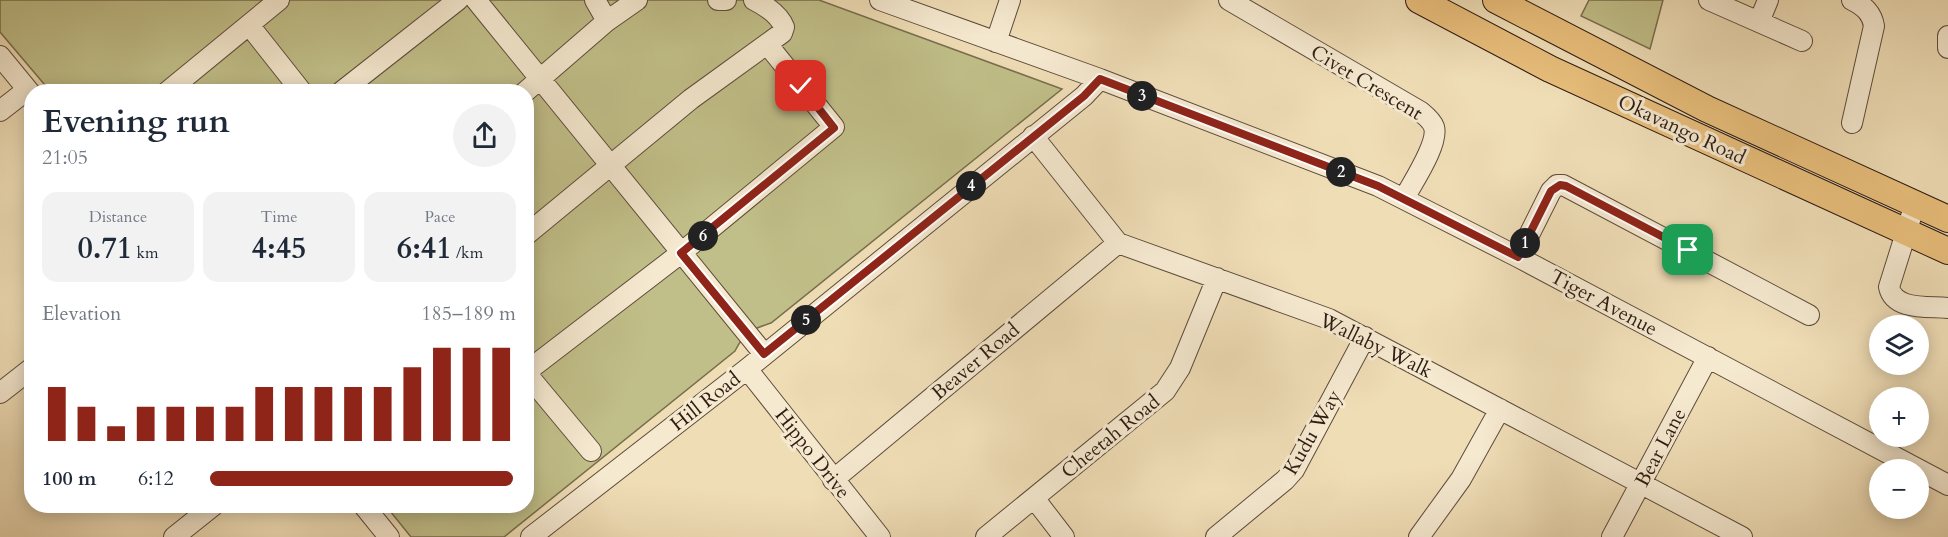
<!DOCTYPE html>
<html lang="en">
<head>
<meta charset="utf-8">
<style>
  body { margin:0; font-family:Cardo,serif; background:#f2f2f3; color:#1f2937; height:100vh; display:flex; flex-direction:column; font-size:22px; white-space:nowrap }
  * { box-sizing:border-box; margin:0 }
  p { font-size:20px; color:#747a83 }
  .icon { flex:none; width:33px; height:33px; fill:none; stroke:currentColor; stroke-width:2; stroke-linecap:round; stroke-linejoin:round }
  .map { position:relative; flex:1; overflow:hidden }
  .panel { position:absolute; left:24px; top:84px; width:510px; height:429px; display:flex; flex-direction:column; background:#fff; border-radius:24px; box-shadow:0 3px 15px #0003 }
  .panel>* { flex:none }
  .buttons { position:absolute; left:1869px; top:315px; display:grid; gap:12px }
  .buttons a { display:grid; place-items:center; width:60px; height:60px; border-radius:50%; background:#fff; box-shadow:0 3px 15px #0003; font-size:30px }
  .pin { position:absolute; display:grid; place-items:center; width:51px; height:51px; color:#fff; margin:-26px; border-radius:12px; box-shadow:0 3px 9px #0006 }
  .km { position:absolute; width:30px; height:30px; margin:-15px; border-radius:50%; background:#222; color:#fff; font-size:16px; line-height:30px; text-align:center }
  .round { display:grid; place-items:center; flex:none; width:63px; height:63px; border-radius:32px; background:#f2f2f3 }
  .overview { display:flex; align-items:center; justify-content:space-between; height:102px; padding:0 18px }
  h1 { font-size:33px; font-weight:800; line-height:45px }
  .stats { display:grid; grid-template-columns:repeat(3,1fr); gap:9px; height:102px; padding:6px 18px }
  .stats div { display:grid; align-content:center; border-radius:15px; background:#f2f2f3; text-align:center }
  .stats b { font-size:30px; font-weight:800 }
  .stats small { font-size:16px; font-weight:400 }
  .stats p { font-size:16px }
  .chart { height:168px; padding:12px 18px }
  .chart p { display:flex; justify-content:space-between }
  .chart svg { width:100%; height:108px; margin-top:6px; stroke:#8f2418; stroke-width:6 }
  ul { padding:0 18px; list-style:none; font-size:20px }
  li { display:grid; grid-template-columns:96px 72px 1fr; align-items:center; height:45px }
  li i { height:15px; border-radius:8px; background:#8f2418 }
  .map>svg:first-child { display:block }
</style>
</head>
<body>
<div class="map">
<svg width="1948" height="537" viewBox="0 0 1948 537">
  <rect width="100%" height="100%" fill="#efddb6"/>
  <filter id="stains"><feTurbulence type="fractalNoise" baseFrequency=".00333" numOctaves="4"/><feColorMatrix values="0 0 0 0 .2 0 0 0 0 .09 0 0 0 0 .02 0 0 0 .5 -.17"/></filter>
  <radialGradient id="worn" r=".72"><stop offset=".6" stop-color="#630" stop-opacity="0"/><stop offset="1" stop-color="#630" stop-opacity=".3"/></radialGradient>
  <!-- green -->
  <path fill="#c1bf89" stroke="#786e4e" stroke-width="1.5" d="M0,0H819L1062,89L771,323C750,330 745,331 735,351L504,537H411L386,506H526V92L50,91L0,32Z
    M1589,0H1663L1650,49L1581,16Z"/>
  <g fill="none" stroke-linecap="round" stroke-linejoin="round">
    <!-- minor casing -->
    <g stroke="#5e4c3c" stroke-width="22">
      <path id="minor" d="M476,0L764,354
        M595,0L607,21
        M718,0H726
        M880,0L1100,79L1378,186L1518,257L1948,485
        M1229,0L1421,112C1426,116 1432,121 1434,127C1439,144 1412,183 1404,199
        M1709,0L1802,41
        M1759,22L1768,0
        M249,25L302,92
        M1948,36V48
        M996,42L1010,0
        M0,56L32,95
        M167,92L279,0
        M341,92L458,0
        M525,92L607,21L637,0
        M0,111L27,90
        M1852,123L1874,26C1872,13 1864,6 1852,0
        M1033,136L1118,243L1329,319L1742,537
        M1915,204L1889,287C1894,311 1929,306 1948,308
        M526,235L691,99L782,33L784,27C779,14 766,6 754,0
        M1518,257L1551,191L1557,185H1563L1809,315
        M747,369L880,537
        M526,372L681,253L834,127L767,44
        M526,373L591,451
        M0,393L32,368
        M833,480L1118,243
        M1034,498L1064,537
        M364,506L389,537
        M174,537L213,506
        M531,537L747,369L1084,96L1100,79
        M986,537L1165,391L1180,368L1217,278
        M1216,537L1285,480L1294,470L1365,337
        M1419,537L1461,479L1500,409
        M1612,537L1708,357"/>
    </g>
    <!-- major casing -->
    <g stroke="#2e1c13" stroke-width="28">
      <path id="major" d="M1419,0L1550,69L1948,251
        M1496,0L1707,109L1948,219"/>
    </g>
    <!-- minor -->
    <use href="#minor" stroke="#f5e9d0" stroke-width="20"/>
    <!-- major -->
    <use href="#major" stroke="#e8be7b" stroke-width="26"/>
  </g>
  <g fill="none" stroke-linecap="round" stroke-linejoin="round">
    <!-- route casing -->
    <g stroke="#fff" stroke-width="12">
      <path id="route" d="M801,86L834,128L681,253L764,354L1084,96L1100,79L1378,186L1518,257L1551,191L1560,185L1566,186L1688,250"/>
    </g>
    <!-- route -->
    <use href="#route" stroke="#8f2418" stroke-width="8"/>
  </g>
  <g text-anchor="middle" stroke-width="6" stroke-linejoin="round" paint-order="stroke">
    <!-- street labels -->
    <g font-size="20" fill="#2e1c13" stroke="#f5e9d0">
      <text transform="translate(1367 82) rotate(31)" y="7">Civet Crescent</text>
      <text transform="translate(1682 129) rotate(25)" y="7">Okavango Road</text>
      <text transform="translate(1604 302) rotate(28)" y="7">Tiger Avenue</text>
      <text transform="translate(1376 345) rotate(26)" y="7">Wallaby Walk</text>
      <text transform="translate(975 361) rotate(-40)" y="7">Beaver Road</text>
      <text transform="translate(705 401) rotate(-38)" y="7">Hill Road</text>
      <text transform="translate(1312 432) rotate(-60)" y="7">Kudu Way</text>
      <text transform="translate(1110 436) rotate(-39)" y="7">Cheetah Road</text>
      <text transform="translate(1660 447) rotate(-62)" y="7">Bear Lane</text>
      <text transform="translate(813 453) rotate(52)" y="7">Hippo Drive</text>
    </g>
  </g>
  <rect width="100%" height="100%" filter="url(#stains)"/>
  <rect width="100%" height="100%" fill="url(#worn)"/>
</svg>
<div class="buttons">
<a><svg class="icon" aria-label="layers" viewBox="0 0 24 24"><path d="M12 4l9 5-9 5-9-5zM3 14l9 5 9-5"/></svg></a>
<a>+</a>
<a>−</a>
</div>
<div class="pin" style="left:1688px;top:250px;background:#1e9e55"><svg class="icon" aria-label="arrive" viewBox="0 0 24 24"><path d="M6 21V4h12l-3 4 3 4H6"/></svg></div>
<div class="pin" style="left:801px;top:86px;background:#d93025"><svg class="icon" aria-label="check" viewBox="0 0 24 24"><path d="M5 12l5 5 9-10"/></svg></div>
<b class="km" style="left:1525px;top:243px">1</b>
<b class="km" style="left:1341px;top:172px">2</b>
<b class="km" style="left:1142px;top:96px">3</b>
<b class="km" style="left:971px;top:186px">4</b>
<b class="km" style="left:806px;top:320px">5</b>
<b class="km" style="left:703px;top:236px">6</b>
<section class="panel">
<div class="overview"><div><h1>Evening run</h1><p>21:05</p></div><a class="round"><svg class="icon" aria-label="share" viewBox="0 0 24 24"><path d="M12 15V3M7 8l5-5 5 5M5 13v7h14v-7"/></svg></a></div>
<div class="stats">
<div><p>Distance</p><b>0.71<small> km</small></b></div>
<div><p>Time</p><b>4:45</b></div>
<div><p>Pace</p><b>6:41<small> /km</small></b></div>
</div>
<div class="chart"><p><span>Elevation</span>185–189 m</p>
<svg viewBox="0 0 160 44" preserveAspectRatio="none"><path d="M5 44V22M15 44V30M25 44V38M35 44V30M45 44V30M55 44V30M65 44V30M75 44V22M85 44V22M95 44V22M105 44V22M115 44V22M125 44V14M135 44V6M145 44V6M155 44V6"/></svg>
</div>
<ul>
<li><b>100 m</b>6:12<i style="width:99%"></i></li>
</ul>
</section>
</div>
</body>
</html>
